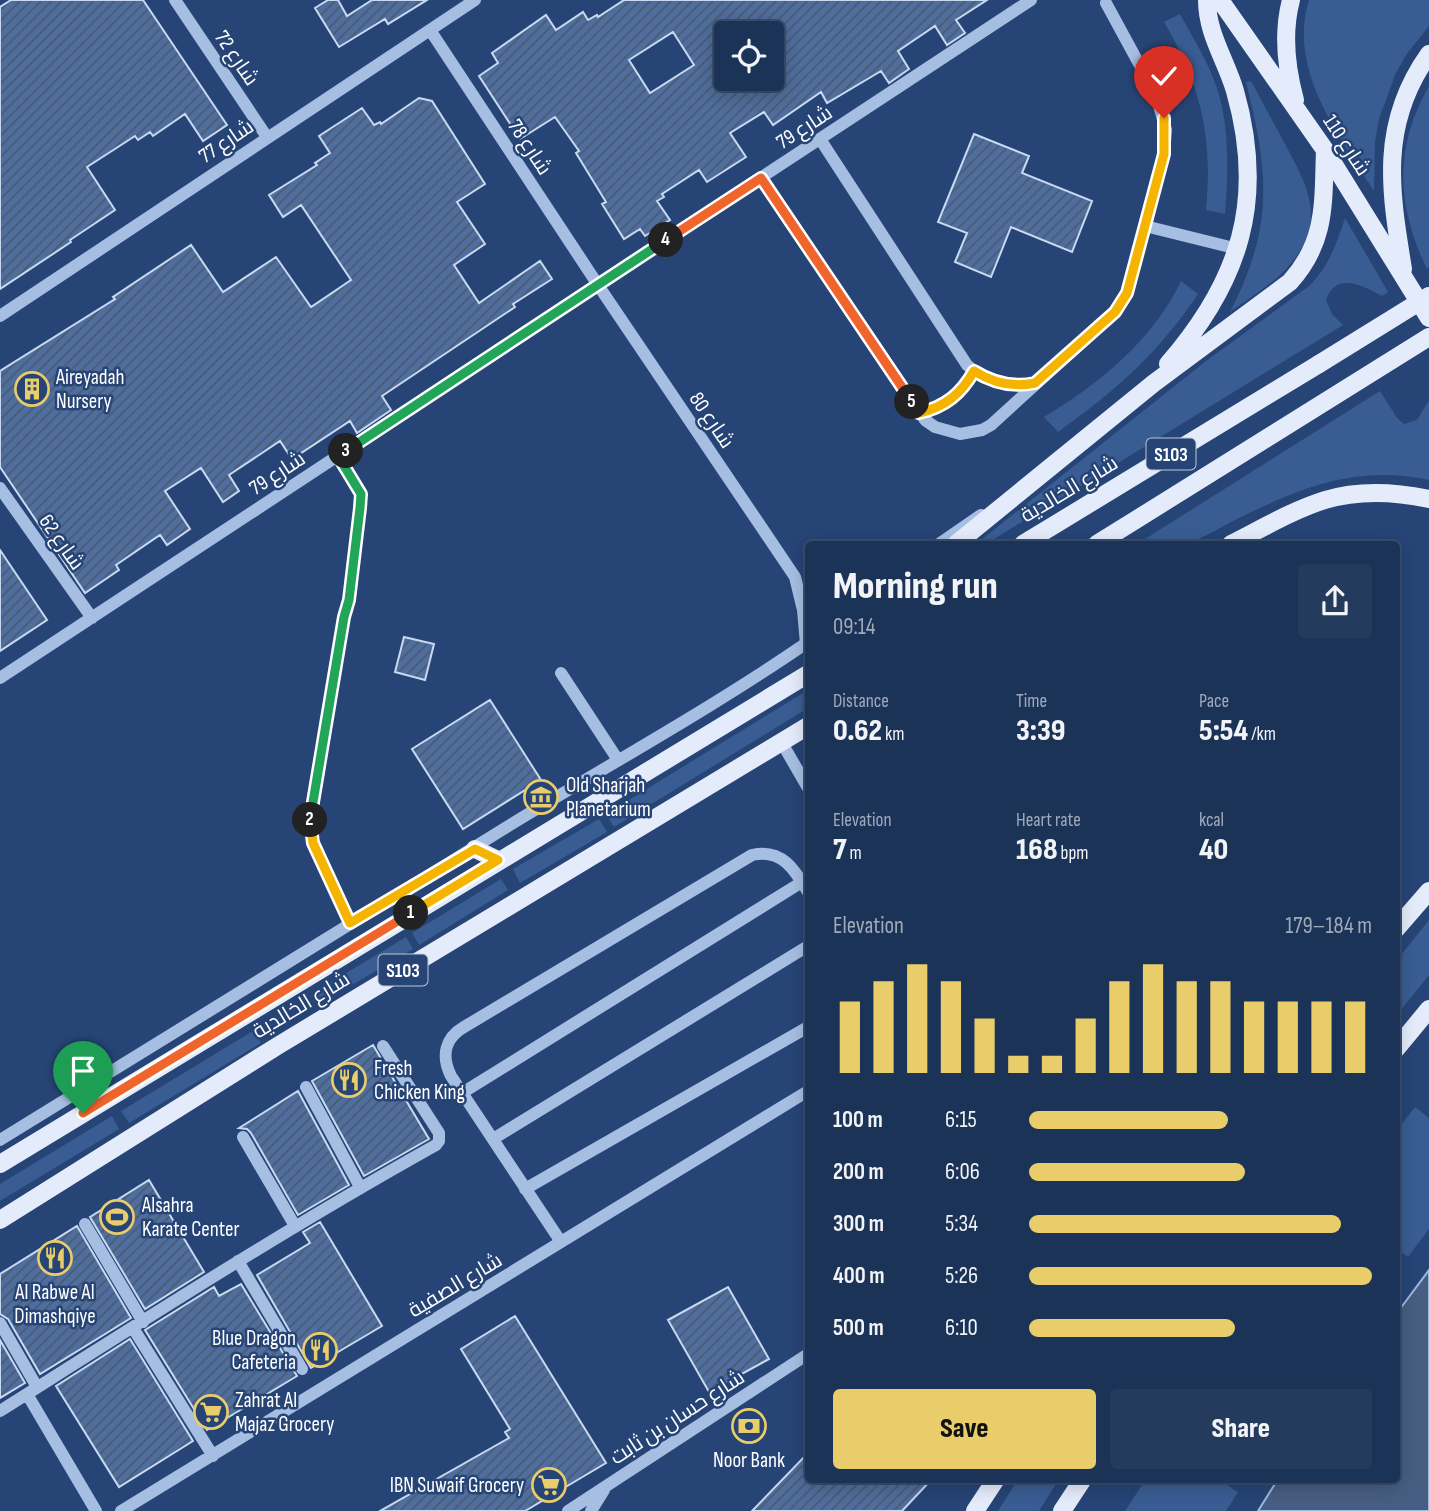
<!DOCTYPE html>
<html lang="en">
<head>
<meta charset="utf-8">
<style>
  body { margin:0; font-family:"Sofia Sans Condensed",Cairo,sans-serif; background:#253b5e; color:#f1f3f6; height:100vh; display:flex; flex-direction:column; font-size:26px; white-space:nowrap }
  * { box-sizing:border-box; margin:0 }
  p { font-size:23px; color:#a0aaba }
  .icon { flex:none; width:38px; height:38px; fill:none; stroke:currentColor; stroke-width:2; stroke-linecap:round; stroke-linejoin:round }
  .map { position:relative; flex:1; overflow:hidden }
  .side { position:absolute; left:805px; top:541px; width:595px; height:942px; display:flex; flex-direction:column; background:#1c3358; border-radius:7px; box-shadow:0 4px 18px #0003,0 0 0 2px #3a4e6e }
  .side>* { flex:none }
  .controls { position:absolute; left:714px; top:21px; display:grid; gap:14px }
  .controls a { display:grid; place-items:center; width:70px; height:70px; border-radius:7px; background:#1c3358; box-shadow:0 4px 18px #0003,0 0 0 2px #3a4e6e; font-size:35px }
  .pin { position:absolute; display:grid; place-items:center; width:60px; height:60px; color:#fff; margin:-72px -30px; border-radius:50% 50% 50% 0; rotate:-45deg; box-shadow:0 0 7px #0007 }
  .pin .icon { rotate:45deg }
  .km { position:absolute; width:35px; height:35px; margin:-18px; border-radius:50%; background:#222; color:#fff; font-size:19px; line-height:35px; text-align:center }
  .round { display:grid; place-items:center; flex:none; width:74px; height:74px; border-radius:7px; background:#253b5e }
  .head { display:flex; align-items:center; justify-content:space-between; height:119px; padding:0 28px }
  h1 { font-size:38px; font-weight:800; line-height:52px }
  .stats { display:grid; grid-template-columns:repeat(3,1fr); gap:10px; height:119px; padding:7px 28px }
  .stats div { display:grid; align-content:center }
  .stats b { font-size:30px; font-weight:800 }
  .stats small { font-size:19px; font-weight:400 }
  .stats p { font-size:19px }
  .chart { height:196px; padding:14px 28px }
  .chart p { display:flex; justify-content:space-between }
  .chart svg { width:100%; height:126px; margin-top:7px; stroke:#eacd6b; stroke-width:6 }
  .action { display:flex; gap:14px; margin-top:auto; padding:14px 28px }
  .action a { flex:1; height:80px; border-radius:7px; background:#eacd6b; color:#111; font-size:28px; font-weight:800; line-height:80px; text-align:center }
  .action a+a { background:#253b5e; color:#f1f3f6 }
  ul { padding:0 28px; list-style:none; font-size:23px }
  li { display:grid; grid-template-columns:112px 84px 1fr; align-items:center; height:52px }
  li i { height:18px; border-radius:9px; background:#eacd6b }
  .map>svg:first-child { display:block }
</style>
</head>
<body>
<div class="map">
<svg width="1429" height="1511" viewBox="0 0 1429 1511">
  <defs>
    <pattern id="building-hatch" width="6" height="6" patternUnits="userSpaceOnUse" patternTransform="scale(1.75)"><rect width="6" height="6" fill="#4e6e9f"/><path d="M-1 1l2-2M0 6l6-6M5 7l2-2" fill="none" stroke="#4d5a6d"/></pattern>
  </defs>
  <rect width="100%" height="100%" fill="#264475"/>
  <!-- grass -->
  <path fill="#395d93" d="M1309,0H1429V26L1406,55L1395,75L1379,119L1375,142L1374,191C1339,136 1287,69 1309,0Z
    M1180,14C1193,38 1208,62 1217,88C1230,128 1228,172 1225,214L1206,210C1213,137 1201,85 1164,22Z
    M1251,81C1262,101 1273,122 1284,142C1305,182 1326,215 1296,257C1280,280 1252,296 1230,312C1274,226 1269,174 1246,82Z
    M1429,86V267L1427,269C1397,206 1393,149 1429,86Z
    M1345,218L1388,292L1382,296C1363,286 1336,271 1326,300L1332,314L1343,325L986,544H976L1206,361L1309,286C1328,268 1337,243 1345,218Z
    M1181,281L1198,294C1158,354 1115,391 1058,432L1044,417C1099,384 1153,340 1181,281Z
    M1380,391L1397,418L1404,424L1417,420L1429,400V480C1360,465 1304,486 1243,516C1226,524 1203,539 1185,544C1171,548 1152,544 1137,544Z
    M808,690V708L614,827L606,814Z
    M599,819L607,832L520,883L513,869Z
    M501,879L508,890L419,945L412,933Z
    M1429,920V975L1397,1015V960Z
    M406,937L413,949L320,1004L313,993Z
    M253,1031L261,1043L129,1123L121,1111Z
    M1415,1107L1429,1118V1229L1408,1257L1397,1249V1130Z
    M112,1116L119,1129L0,1201V1184Z
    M1018,1479H1059L1039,1511H998Z
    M1146,1479H1218L1238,1492L1226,1511H1125Z"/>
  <!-- water -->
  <path fill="#475e82" stroke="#9ab8e2" stroke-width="2" d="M1429,1270V1511H1258L1278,1479H1396L1397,1313Z"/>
  <!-- building -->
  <path fill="url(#building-hatch)" stroke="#c8d9f2" stroke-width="2" fill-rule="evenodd" d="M11,0H143L227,125L203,141L185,114L153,136L150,132L138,140L135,136L87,167L115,210L70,240L71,242L0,289V7Z
    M328,0H338L347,16L372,0H427L388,24L385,19L339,47L315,8Z
    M624,0H987L956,20L965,33L947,45L935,26L898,51L909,69L889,83L881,71L827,103L821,92L773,125L764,112L730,133L746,157L707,182L699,170L662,194L664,197L657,201L670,220L645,236L640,229L624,239L602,204L606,202L576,153L579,151L555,117L520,139L479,76L498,63L492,53L546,15L556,30L583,12L588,20L597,15L598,17ZM673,32L694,65L650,93L629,60ZM726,33H772V79H726Z
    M419,98L432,101L485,184L457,202L485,244L454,265L479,303L540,261L552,279L513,304L515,307L382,396L391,410L357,433L350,421L292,459L280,441L229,475L239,491L223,502L201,468L165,491L190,529L167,545L160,535L116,565L119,570L85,593L0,467V371L115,299L113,297L191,245L223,292L276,257L311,307L351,280L301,205L283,217L269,195L317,165L315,163L330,153L319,136L362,108L374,125L380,122L381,124Z
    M974,134L1029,156L1022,173L1092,201L1072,252L1011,227L991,277L955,262L967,233L938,222Z
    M0,550L47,620L0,651Z
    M404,637L434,644L425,680L395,672Z
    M490,700L541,780L463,829L412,749Z
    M373,1045L429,1139L364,1176L312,1081Z
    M298,1091L349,1185L298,1215L251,1133L247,1129L239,1128Z
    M149,1180L204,1272L145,1309L90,1217Z
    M320,1222L382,1326L311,1368L257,1275L310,1243L303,1232Z
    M77,1226L131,1318L40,1374L8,1319L0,1314V1274Z
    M241,1284L297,1376L207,1430L145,1330L214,1287L219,1296Z
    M728,1287L769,1359L709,1392L668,1320Z
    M515,1316L606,1463L525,1511H380L509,1438L505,1432L510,1429L461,1349Z
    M130,1339L193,1441L119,1487L56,1386Z
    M0,1340L25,1383L0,1398Z
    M808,1453V1479H932L902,1511H752Z"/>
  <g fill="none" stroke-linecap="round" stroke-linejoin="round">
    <!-- minor -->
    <path stroke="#a6bee2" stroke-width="12" d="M175,0L267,137
      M430,30L598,285L795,577L803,610L806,644
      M820,139L967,365C986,382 1009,388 1034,383
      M761,178L925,420L935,427L960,434L982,430L991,425L1115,312L1127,293L1164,154L1166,130L1156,95L1106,3
      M1145,226L1238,249
      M0,316L475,0
      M919,413C945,407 961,394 974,371
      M339,456L361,494L360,508L349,600L344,617L310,824L313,843L350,923
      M0,488L92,618
      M939,544L981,515
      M561,673L618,760
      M0,678L1031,0
      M782,743L808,788
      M306,1087L360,1187
      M462,1093L802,882
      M243,1137L295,1226
      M493,1139L808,946
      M0,1140C171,1036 340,930 510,825C610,764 712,708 808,642
      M525,1189L808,1027
      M85,1224L143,1322
      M561,1242L451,1076C441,1056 445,1038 464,1027L752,855C782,848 795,870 808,892
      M238,1261L302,1369
      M0,1323L37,1387
      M133,1328L213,1456
      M27,1394L96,1511
      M0,1411C144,1320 287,1228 436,1145L439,1141V1133L383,1046
      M121,1511L808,1091
      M568,1511L808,1354
      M591,1511L604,1490"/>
    <!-- major -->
    <path stroke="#e4ecfb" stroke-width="18" d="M1220,0L1325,150L1429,318
      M1291,0C1282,34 1286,67 1295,100
      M1403,269C1390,190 1379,124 1429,54
      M1168,364C1240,281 1266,200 1235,91C1226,60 1207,34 1207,0
      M956,544L1154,383L1290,282C1327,241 1323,202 1325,150
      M1023,544L1319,364
      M1097,544L1429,337
      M1231,544C1261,529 1293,510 1325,500C1358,490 1396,492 1429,499
      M475,849L498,860
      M1396,929L1429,891
      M1396,1049L1429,1009
      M0,1164L808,674
      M0,1220L279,1045L808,726
      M975,1511L996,1479
      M1062,1511L1083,1479"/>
    <!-- major-bridge -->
    <path stroke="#e4ecfb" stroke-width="18" d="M1319,364L1429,296"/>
  </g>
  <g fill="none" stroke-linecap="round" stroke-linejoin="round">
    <!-- split-1 casing -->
    <g stroke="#fff" stroke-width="14">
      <path id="split-1" d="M83,1113L411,913"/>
    </g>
    <!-- split-2 casing -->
    <g stroke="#fff" stroke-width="14">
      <path id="split-2" d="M310,820L313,843L350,923L475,849L498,860L411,913"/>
    </g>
    <!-- split-3 casing -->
    <g stroke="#fff" stroke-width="14">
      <path id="split-3" d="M310,820L344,617L349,600L360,508L361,494L338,456L346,451"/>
    </g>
    <!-- split-4 casing -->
    <g stroke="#fff" stroke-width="14">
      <path id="split-4" d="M346,451L666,240"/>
    </g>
    <!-- split-5 casing -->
    <g stroke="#fff" stroke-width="14">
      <path id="split-5" d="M666,240L761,178L912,402"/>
    </g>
    <!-- split-6 casing -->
    <g stroke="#fff" stroke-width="14">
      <path id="split-6" d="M912,402L919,413C945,407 961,394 974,371C993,383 1012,388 1035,383L1115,312L1127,293L1164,154V118"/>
    </g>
    <!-- split-1 -->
    <use href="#split-1" stroke="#f0652b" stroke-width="9"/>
    <!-- split-2 -->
    <use href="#split-2" stroke="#f5b400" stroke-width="9"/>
    <!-- split-3 -->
    <use href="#split-3" stroke="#22a559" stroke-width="9"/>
    <!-- split-4 -->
    <use href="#split-4" stroke="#22a559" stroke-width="9"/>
    <!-- split-5 -->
    <use href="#split-5" stroke="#f0652b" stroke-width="9"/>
    <!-- split-6 -->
    <use href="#split-6" stroke="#f5b400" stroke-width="9"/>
  </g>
  <!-- icons -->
  <defs>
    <g id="building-ring" transform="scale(1.75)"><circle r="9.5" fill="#264475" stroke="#eacd6b" stroke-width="1.5"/><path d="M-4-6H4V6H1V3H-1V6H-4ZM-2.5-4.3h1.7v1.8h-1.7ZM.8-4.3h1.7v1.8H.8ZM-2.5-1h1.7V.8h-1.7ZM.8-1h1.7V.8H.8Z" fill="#eacd6b"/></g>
    <g id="museum-ring" transform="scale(1.75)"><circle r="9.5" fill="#264475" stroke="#eacd6b" stroke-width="1.5"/><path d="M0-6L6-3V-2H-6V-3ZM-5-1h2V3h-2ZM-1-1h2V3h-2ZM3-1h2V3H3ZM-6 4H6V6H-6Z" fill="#eacd6b"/></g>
    <g id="restaurant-ring" transform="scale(1.75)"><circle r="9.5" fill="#264475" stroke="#eacd6b" stroke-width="1.5"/><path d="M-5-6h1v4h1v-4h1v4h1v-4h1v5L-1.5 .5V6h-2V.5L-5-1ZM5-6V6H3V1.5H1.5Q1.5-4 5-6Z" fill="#eacd6b"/></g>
    <g id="stadium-ring" transform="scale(1.75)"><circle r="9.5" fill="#264475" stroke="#eacd6b" stroke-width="1.5"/><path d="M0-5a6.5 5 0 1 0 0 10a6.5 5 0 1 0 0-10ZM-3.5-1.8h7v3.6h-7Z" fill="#eacd6b"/></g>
    <g id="supermarket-ring" transform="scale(1.75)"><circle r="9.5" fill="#264475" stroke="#eacd6b" stroke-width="1.5"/><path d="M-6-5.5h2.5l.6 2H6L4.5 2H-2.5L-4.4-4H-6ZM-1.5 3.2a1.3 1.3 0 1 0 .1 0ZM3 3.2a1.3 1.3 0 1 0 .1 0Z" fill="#eacd6b"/></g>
    <g id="bank-ring" transform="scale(1.75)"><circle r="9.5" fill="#264475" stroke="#eacd6b" stroke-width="1.5"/><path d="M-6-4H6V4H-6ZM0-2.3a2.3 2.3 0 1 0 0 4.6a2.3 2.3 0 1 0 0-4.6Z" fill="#eacd6b"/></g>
  </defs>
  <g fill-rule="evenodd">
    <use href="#building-ring" x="32" y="389"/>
    <use href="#museum-ring" x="541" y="797"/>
    <use href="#restaurant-ring" x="349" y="1080"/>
    <use href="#stadium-ring" x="117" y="1217"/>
    <use href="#restaurant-ring" x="55" y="1258"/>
    <use href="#restaurant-ring" x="320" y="1350"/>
    <use href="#supermarket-ring" x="211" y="1412"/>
    <use href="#bank-ring" x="749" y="1426"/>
    <use href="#supermarket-ring" x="549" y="1485"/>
  </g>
  <g text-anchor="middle" stroke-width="5" stroke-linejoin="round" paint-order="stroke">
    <!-- shield labels -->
    <g fill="#264475" stroke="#bec7d6" stroke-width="2">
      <rect x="1146.5" y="438.5" width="49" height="31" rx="5"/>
      <rect x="378.5" y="954.5" width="49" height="31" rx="5"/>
    </g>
    <g font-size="19" font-weight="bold" fill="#fff">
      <text x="1171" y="461">S103</text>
      <text x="403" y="977">S103</text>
    </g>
    <!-- street labels -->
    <g font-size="21" fill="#fff" stroke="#264475">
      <text transform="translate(237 58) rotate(56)" y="7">شارع 72</text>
      <text transform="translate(804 127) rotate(-33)" y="7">شارع 79</text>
      <text transform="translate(226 141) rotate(-34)" y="7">شارع 77</text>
      <text transform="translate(1347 145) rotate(57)" y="7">شارع 110</text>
      <text transform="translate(530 147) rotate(57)" y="7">شارع 78</text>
      <text transform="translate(712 420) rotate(56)" y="7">شارع 80</text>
      <text transform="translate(277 473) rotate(-33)" y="7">شارع 79</text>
      <text transform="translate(1069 489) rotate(-31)" y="7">شارع الخالدية</text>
      <text transform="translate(62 542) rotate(55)" y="7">شارع 62</text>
      <text transform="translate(301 1005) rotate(-31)" y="7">شارع الخالدية</text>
      <text transform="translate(455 1285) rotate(-31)" y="7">شارع الصفية</text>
      <text transform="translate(677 1417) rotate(-33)" y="7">شارع حسان بن ثابت</text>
    </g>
    <!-- poi labels -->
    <g font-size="21" fill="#fff" stroke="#264475" text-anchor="start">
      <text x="56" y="384">Aireyadah<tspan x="56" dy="24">Nursery</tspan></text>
      <text x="566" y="792">Old Sharjah<tspan x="566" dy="24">Planetarium</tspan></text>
      <text x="374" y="1075">Fresh<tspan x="374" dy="24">Chicken King</tspan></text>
      <text x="142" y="1212">Alsahra<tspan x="142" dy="24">Karate Center</tspan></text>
      <text x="55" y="1299" text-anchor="middle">Al Rabwe Al<tspan x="55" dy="24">Dimashqiye</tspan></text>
      <text x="296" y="1345" text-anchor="end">Blue Dragon<tspan x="296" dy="24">Cafeteria</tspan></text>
      <text x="235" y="1407">Zahrat Al<tspan x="235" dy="24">Majaz Grocery</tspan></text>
      <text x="749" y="1467" text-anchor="middle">Noor Bank</text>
      <text x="524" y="1492" text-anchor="end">IBN Suwaif Grocery</text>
    </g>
  </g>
</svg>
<div class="controls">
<a><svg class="icon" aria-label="locate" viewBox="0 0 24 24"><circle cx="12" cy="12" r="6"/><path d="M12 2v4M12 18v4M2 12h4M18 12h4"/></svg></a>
</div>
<div class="pin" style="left:83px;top:1113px;background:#1e9e55"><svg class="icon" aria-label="arrive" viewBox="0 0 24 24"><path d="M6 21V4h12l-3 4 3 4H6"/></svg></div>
<div class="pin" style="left:1164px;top:118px;background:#d93025"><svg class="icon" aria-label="check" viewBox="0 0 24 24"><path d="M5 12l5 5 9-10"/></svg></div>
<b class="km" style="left:411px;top:913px">1</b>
<b class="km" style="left:310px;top:820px">2</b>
<b class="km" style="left:346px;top:451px">3</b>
<b class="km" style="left:666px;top:240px">4</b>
<b class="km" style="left:912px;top:402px">5</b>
<section class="side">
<div class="head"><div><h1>Morning run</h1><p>09:14</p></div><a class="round"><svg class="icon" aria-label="share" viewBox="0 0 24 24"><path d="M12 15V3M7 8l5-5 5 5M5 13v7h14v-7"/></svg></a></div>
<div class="stats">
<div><p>Distance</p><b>0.62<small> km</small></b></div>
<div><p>Time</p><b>3:39</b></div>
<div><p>Pace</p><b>5:54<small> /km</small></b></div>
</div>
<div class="stats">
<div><p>Elevation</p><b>7<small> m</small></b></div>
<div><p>Heart rate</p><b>168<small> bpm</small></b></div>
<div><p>kcal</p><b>40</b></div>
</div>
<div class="chart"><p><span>Elevation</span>179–184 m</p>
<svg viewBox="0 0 160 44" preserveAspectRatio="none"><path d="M5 44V19M15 44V12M25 44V6M35 44V12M45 44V25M55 44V38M65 44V38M75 44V25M85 44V12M95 44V6M105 44V12M115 44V12M125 44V19M135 44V19M145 44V19M155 44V19"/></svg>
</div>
<ul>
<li><b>100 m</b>6:15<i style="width:58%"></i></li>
<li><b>200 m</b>6:06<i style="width:63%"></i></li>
<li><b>300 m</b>5:34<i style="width:91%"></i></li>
<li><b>400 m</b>5:26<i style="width:100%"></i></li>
<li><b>500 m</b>6:10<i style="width:60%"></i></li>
</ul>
<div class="action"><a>Save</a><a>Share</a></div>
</section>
</div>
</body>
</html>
